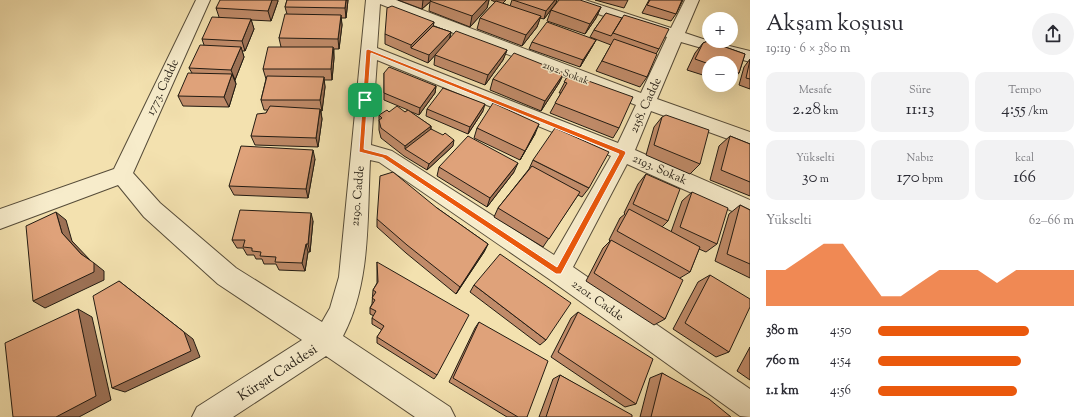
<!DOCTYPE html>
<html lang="tr">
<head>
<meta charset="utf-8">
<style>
  body { margin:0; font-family:"Sorts Mill Goudy",serif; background:#f2f2f3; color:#2b2b33; height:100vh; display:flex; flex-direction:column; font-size:15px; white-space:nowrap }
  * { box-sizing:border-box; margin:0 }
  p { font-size:13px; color:#7c7c81 }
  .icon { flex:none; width:22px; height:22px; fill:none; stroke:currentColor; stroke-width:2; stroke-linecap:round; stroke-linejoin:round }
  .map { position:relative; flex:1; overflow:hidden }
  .side { display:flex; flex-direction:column; background:#fff; width:340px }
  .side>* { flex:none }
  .buttons { position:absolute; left:702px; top:12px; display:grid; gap:8px }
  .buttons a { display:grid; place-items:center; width:36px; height:36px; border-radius:50%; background:#fff; box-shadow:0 4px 16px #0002; font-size:20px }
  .pin { position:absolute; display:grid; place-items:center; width:34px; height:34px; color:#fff; margin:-17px; border-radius:8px; box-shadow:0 2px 6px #0006 }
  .round { display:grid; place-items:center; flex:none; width:42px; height:42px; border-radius:21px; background:#f2f2f3 }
  .headline { display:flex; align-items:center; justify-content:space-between; height:68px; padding:0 16px }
  h1 { font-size:22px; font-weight:600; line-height:30px }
  .metrics { display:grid; grid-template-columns:repeat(3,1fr); gap:6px; height:68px; padding:4px 16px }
  .metrics div { display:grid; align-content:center; border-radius:10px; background:#f2f2f3; text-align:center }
  .metrics b { font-size:17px; font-weight:600 }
  .metrics small { font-size:11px; font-weight:400 }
  .metrics p { font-size:11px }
  .chart { height:112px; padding:8px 16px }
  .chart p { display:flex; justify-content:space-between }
  .chart svg { width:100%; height:72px; margin-top:4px; fill:#ea580c; opacity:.7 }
  ul { padding:0 16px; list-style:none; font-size:13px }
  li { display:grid; grid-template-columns:64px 48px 1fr; align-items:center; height:30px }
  li i { height:10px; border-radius:5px; background:#ea580c }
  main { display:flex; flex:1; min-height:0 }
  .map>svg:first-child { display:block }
</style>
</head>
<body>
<main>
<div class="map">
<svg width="750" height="417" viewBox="0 0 750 417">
  <rect width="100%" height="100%" fill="#f3e1af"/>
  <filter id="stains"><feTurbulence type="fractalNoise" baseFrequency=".005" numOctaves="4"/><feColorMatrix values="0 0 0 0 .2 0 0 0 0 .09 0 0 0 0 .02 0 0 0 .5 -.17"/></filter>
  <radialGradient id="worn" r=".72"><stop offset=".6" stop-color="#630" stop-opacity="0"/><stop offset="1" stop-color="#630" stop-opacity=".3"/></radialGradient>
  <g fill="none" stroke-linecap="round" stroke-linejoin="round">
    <!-- minor casing -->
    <g stroke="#564c39" stroke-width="2">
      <path id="minor" d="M196,0H210L133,173L160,203L236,268L322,322L330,308L339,277L366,0H396L641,93L667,37L565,3L563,0H585L671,28L685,0H699L685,33L709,41L750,51V62L681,42L657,99L750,132V147L651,111L635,150L750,200V219L627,164L573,267L750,389V417L740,416L549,279L379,162L370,160C367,219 371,283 343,336L450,407L455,417H415L326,356L233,417H192L197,407L302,340L218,284L144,217L118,185L0,229V209L114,169ZM380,4L636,105L618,143L377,48ZM377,60L611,156L554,255L392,151L371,145Z"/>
    </g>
    <!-- minor -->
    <use href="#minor" fill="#f7eccb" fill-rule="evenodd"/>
  </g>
  <!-- wall -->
  <path fill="#c08b69" stroke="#221b12" d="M287,0H348L346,18H341L342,25L339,49H334V58L332,80H324L325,87L322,111H321L322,119L318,147L255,145L251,136L268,110H264L261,100L266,79L263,69L281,47L279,38L287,14L285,7Z
    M398,0H489L487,8L470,27L429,11L430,2L422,9Z
    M491,0H506L503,3L510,6L512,0H557L556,3L544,19L540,18L537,27L522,46L477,29L480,18L495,2Z
    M595,0H628L624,8Z
    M649,0H683L676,14L671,21L642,13Z
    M278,1L271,21L251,20L254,29L245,51H242L244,57L235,80L236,84L229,107L183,106L178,96L192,73L189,68L204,45L202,39L219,17L216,8Z
    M601,7L596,18L585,34L547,21L551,10Z
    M606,13L659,49L656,54L647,77L640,87L596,71L611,45L590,37L594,30Z
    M434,22L433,26L451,32L450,39L507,50L503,60L485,85L434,65L435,55L439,50L428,63L385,44V34Z
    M596,40L592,47L580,67L529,49L532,42Z
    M708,41L745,54L739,73L731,82V63H709V77L687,70L695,53L703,43Z
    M750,59V89L739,85L744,67Z
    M384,73L436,86L435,93L419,115L409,111L431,126V129L453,146L427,170L404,156L381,138L379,130V115L389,112H405L408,110L384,100Z
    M564,73L559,83L541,111L490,90L493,79Z
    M569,74L619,128L613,138L550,113L561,93H559Z
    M427,109L483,111L468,134L426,116Z
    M662,117L700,164L690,174L646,155L654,127Z
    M477,128L535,134L520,160L474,138Z
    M730,136L750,144V196L710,180L719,146Z
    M315,159L308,198L234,195L229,186Z
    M533,160L589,188L582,197L578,195L543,247L494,217L498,208L529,169Z
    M439,167L514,172L487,207L437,176Z
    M646,174L668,221L662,227L671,232L682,201L692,192L717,244L706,252L699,249L690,272L680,278L665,319L654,325L586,281L603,248L610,241L609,240L620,218L625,214L624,213L638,184Z
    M740,205L750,210V278L715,261L729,214Z
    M437,208L488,244L484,252L456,294L406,253L377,227V219Z
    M313,221L310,252H308L305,271L279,270L276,264H264L262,259H256L254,255H247L243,248H237L232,240Z
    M377,262L437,375L434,379L377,343V337L382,330L372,324V318L374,316L370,314V308L372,304L373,290L377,283Z
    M710,275L729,352L716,357L673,329L698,282Z
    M474,285L546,340L540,345L470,292Z
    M578,312L636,404L625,407L551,357L571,318Z
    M479,322L527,417H507L449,382L475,328Z
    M750,347V380L737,371Z
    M662,373L731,417H640L650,378Z
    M560,375L632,417H539L553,379Z"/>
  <!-- shaded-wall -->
  <path fill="#9c7155" stroke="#221b12" d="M272,0H278V1L271,21L268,11Z
    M346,0H348L346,18L345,8Z
    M423,0H432L422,9Z
    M487,0H489L487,8L470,27L472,16Z
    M555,0H557L556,3L544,19L546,11Z
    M601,7L596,18L585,34L590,24Z
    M341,15L342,25L339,49L338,39Z
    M541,16L537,27L522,46L526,35Z
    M251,19L254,29L245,51L242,41Z
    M434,22L432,33L411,48V45Z
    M451,32L449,40L428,63L429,55Z
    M596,40L592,47L580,67L583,60Z
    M241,47L244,57L235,80L231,70Z
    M333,47L334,58L332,80L331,69Z
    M507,50L503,60L485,85L488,75Z
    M564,73L559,83L541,111L545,101Z
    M232,74L236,84L229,107L224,97Z
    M324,77L325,87L322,111L320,100Z
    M436,86L435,93L419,115L420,108Z
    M485,104L483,111L468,134L470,127Z
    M320,109L322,119L318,147L316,138Z
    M539,124L535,134L520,160L525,151Z
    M431,126L430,136L405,149V146Z
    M454,140L453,146L427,170L429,164Z
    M313,150L315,159L308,198L306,189Z
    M518,163L514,172L487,207L490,198Z
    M56,212L66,220L72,241L91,261L81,254L62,233Z
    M311,213L313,221L310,252L308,244Z
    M306,244L308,252L305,271L302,263Z
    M488,244L484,252L456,294L460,287Z
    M94,263L104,271V280L45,308L33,301Z
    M119,281L193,339L200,357L125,392L112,388Z
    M78,309L92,317L111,400L79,417H56Z"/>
  <!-- building -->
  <path fill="#dfa27a" stroke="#221b12" d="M220,0H272L268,11L216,8Z
    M287,0H346L345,8L285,7Z
    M431,0H487L472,16L430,1Z
    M513,0H555L546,11Z
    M559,0H580L601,7L590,24L551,10Z
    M650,0H682L676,14L647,5Z
    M496,1L541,16L526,35L480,18Z
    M392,6L434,22L411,45L385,34L387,8Z
    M606,13L622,18L611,36L594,30Z
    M285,14L341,15L338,39L279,38Z
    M624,15L669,29L659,49L613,33Z
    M212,17L251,19L242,41L202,39Z
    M547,22L596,40L583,60L532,42Z
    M433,26L451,32L429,55L411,48Z
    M456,31L507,50L488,75L435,55Z
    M614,39L657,54L647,77L602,61Z
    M708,41L745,54L739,73L731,71V63H709V64L695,59L703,43Z
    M200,45L241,47L231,70L189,68Z
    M268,47H333L331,69H263Z
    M514,53L564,73L545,101L493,79Z
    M750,60V79L746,78Z
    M389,67L436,86L420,108L384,93V73Z
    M188,73L232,74L224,97L178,96Z
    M569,74L633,97L619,128L555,103L567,83L564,82Z
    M267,76L324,77L320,100H261Z
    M443,88L485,104L470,127L427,109Z
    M493,103L539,124L525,151L477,128Z
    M270,106L320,109L316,138L251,136L257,114L266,113Z
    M397,106L405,112L408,110L431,126L405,146L381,128L379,120L382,118L379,115L387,110L389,112Z
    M666,115L709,130L700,164L654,145L662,117Z
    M555,128L609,152L589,188L533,160Z
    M431,129L443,135L445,133L454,140L429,164L405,149Z
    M468,136L518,163L490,198L439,167Z
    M730,136L750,144V182L721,170Z
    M241,146L313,150L306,189L229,186Z
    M532,166L580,192L549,239L498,208Z
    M393,172L437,208L488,244L460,287L407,245L377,219L380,176Z
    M646,174L680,189L668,221L633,204Z
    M692,192L728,208L717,244L680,227Z
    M740,205L750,210V264L727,254Z
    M629,209L700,247L690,272L617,231Z
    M240,210L311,213L308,244H306L302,263L275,262L276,257L260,256L261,252L252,251V248L243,247L245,240H232Z
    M56,212L62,233L81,254L94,263V272L33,301L26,226Z
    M611,240L683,280L665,319L594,273Z
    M500,254L571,303L546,340L474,285Z
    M377,262L469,315L437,375L377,337L384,326L372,318L376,311L370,308L375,300L372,298L376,292L373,290L378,282Z
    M710,275L750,299V307L729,352L685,323Z
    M119,281L184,332L191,351L112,388L93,296Z
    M78,309L96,396L56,417H13L5,343Z
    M578,312L653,359L636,404L558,352Z
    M479,322L548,361L527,417H518L453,378Z
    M662,373L709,399L731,417H651Z
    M560,375L632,415V417H546Z"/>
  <!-- route -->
  <path fill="#ea580c" stroke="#fff" fill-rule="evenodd" d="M368,49L625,151L626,153L561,274H556L383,158L359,152L366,50ZM371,53L619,154L557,267L387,155L364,149Z"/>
  <g text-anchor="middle" stroke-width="3" stroke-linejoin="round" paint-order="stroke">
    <!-- far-street labels -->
    <g font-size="10" fill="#221b12" stroke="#f7eccb">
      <text transform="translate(566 72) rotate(21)" y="4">2192. Sokak</text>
    </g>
    <!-- street labels -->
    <g font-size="12" fill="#221b12" stroke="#f7eccb">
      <text transform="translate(162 87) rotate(-65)" y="4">1773. Cadde</text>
      <text transform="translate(645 105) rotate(-65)" y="4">2158. Cadde</text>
      <text transform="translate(660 169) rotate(24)" y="4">2193. Sokak</text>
      <text transform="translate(357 196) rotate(-85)" y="4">2190. Cadde</text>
      <text transform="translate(598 300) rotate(36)" y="4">2201. Cadde</text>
    </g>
    <!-- near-street labels -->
    <g font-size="14" fill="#221b12" stroke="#f7eccb">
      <text transform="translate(277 372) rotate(-33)" y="5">Kürşat Caddesi</text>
    </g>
  </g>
  <rect width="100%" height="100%" filter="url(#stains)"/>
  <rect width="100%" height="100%" fill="url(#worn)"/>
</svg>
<div class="buttons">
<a>+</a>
<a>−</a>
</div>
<div class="pin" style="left:365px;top:100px;background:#1e9e55"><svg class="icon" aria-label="arrive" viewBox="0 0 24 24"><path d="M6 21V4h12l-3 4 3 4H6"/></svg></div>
</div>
<section class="side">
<div class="headline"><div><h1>Akşam koşusu</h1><p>19:19 · 6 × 380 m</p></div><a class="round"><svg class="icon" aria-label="share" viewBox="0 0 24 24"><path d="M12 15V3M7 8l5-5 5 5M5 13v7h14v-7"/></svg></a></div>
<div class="metrics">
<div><p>Mesafe</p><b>2.28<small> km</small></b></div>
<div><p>Süre</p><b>11:13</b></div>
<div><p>Tempo</p><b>4:55<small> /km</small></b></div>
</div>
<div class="metrics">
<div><p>Yükselti</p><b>30<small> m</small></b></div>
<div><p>Nabız</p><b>170<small> bpm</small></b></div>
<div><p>kcal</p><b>166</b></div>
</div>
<div class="chart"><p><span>Yükselti</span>62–66 m</p>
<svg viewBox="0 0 160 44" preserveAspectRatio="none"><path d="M0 44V22L10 22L20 14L30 6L40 6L50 22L60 38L70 38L80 30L90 22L100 22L110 22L120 30L130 22L140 22L150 22L160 22V44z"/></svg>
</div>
<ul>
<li><b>380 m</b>4:50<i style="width:77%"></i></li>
<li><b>760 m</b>4:54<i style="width:73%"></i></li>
<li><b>1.1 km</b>4:56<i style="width:71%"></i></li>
</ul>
</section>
</main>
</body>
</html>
